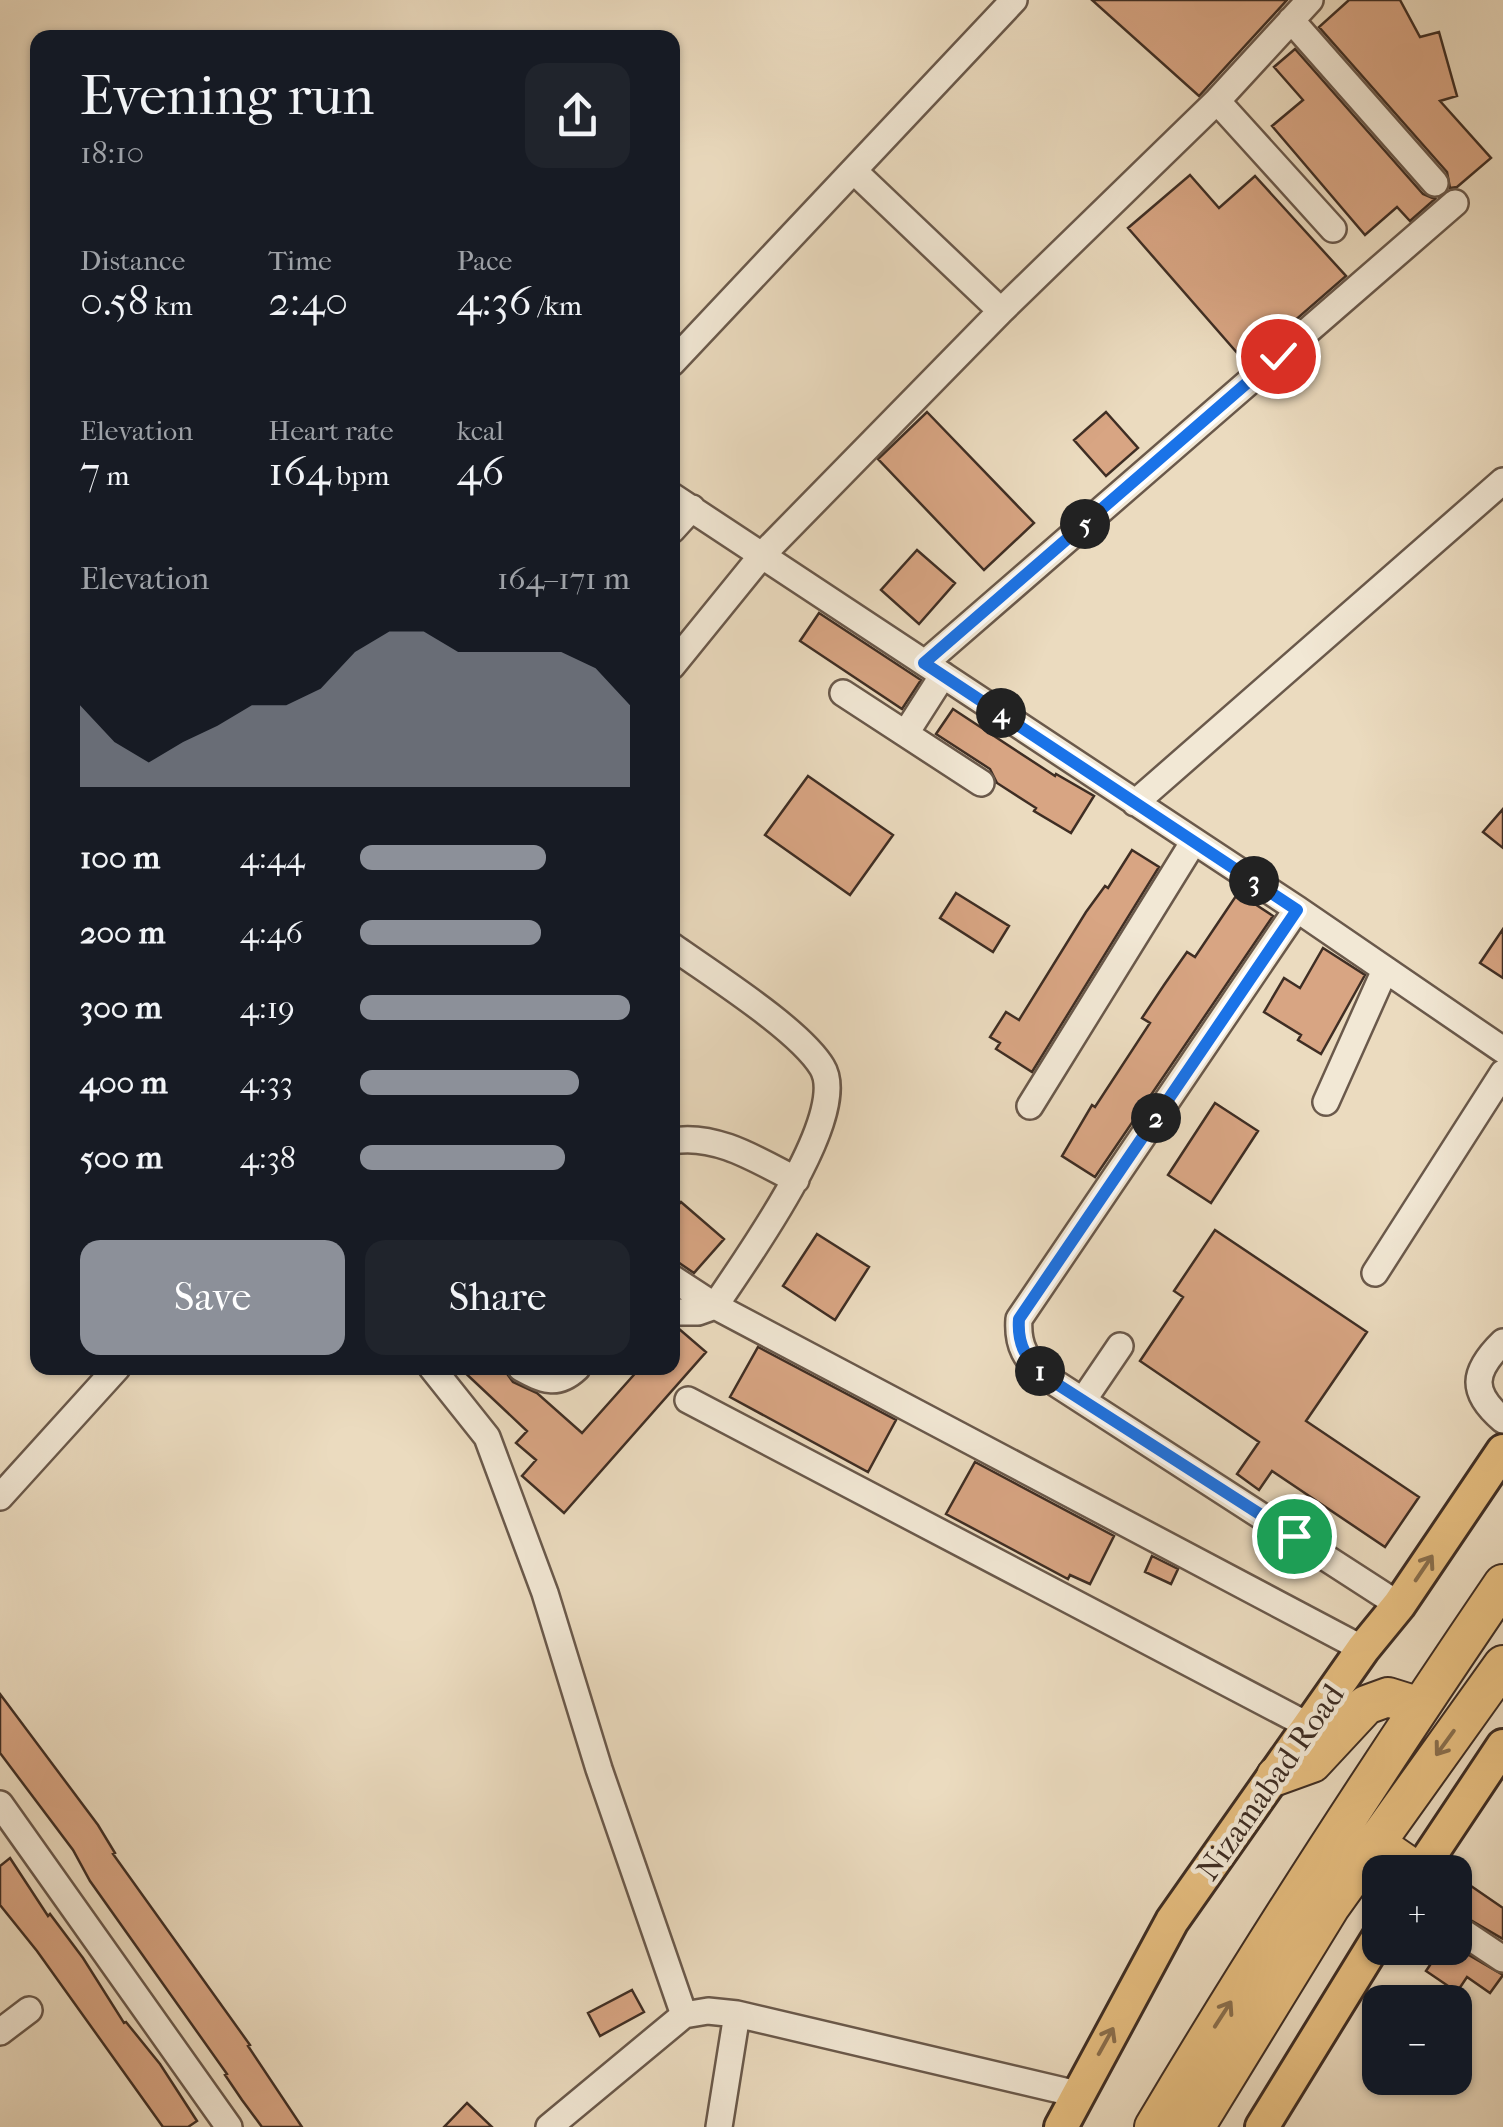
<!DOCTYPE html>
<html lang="en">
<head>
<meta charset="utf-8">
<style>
  body { margin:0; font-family:"IM FELL French Canon",serif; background:#20242c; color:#f1f3f6; height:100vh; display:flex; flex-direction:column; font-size:38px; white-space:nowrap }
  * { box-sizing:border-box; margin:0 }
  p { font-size:32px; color:#9ea1a6 }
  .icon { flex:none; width:55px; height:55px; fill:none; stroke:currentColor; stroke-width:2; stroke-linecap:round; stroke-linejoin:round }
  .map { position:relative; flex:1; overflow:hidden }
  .side { position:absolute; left:30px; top:30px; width:650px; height:1345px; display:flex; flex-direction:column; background:#171b24; border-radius:20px; box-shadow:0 2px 8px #0004 }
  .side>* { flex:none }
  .controls { position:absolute; left:1362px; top:1855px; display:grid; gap:20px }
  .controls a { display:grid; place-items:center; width:110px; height:110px; border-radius:20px; background:#171b24; box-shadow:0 2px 8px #0004; font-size:50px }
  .pin { position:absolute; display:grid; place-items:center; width:85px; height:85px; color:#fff; margin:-42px; border:5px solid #fff; border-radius:50%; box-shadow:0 2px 10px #0007 }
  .km { position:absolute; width:50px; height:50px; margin:-25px; border-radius:50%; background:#222; color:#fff; font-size:28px; line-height:50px; text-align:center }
  .round { display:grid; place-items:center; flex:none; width:105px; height:105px; border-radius:20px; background:#20242c }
  .summary { display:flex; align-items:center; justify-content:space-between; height:170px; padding:0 50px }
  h1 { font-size:55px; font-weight:600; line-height:75px }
  .stats { display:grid; grid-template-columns:repeat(3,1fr); gap:15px; height:170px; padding:10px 50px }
  .stats div { display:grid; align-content:center }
  .stats b { font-size:42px; font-weight:600 }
  .stats small { font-size:28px; font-weight:400 }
  .stats p { font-size:28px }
  .chart { height:280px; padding:20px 50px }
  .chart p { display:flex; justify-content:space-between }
  .chart svg { width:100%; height:180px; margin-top:10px; fill:#8c9099; opacity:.7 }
  .button { display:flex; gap:20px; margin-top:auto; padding:20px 50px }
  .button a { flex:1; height:115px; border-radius:20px; background:#8c9099; color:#fff; font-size:40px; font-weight:600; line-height:115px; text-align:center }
  .button a+a { background:#20242c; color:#f1f3f6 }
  ul { padding:0 50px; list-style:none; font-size:32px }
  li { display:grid; grid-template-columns:160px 120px 1fr; align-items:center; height:75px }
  li i { height:25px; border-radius:12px; background:#8c9099 }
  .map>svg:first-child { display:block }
</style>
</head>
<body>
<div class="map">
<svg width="1503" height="2127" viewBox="0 0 1503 2127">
  <rect width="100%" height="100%" fill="#ebdbbf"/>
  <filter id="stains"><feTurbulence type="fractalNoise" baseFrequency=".002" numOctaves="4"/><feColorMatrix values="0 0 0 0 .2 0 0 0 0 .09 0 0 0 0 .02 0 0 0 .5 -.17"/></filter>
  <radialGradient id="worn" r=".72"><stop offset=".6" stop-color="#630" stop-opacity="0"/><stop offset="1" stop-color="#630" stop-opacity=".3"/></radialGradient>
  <!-- building -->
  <path fill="#d8a583" stroke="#3f2e24" stroke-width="2.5" d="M1092,0H1287L1199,96Z
    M1349,0H1400L1420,37L1439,32L1457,96L1440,101L1491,158L1457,187L1450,188L1447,172L1319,27Z
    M1295,49L1423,194L1435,199L1410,221L1397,207L1365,235L1272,126L1303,100L1274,67Z
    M1190,175L1219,208L1255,176L1346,276L1246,363L1128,228Z
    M927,412L1034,523L984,570L878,459Z
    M1106,412L1138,448L1106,476L1074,440Z
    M917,550L955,583L919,624L881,590Z
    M819,613L921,680L902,709L800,641Z
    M953,709L1055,776L1056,774L1094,796L1071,833L1034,811L1036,808L997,783L990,769L936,734Z
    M808,776L893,835L850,895L765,835Z
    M1503,809V848L1483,832Z
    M1132,850L1159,867L1032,1072L996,1049L1000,1043L990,1037L1006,1012L1019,1020L1086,912L1105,886L1108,888Z
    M956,893L1009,926L993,952L940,918Z
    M1238,893L1273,916L1095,1177L1062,1156L1092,1105L1095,1107L1150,1023L1142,1018L1164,985L1187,952L1195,957Z
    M1503,929V978L1480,963Z
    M1323,948L1365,975L1321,1054L1298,1040L1301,1035L1264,1012L1284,978L1300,988Z
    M1215,1103L1258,1131L1211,1203L1168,1175Z
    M681,1202L724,1239L694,1273L672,1258V1212Z
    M1215,1230L1367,1332L1306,1421L1419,1497L1385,1547L1272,1471L1259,1490L1237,1474L1259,1442L1140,1361L1183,1297L1174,1291Z
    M817,1234L869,1267L835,1320L783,1286Z
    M672,1328H678L706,1352L564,1513L522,1476L536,1460L516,1443L527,1431L460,1368H503L513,1382L537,1393L582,1433L640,1368H672Z
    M758,1347L896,1420L868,1472L730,1397Z
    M975,1462L1114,1536L1090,1584L1070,1575L1068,1579L946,1514Z
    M1152,1556L1178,1569L1171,1584L1145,1572Z
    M0,1694L98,1825L115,1853L113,1854L250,2045L248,2046L302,2127H262L242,2100L225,2075L227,2074L90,1881L73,1850L0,1753Z
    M10,1858L48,1916L50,1914L83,1958L124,2023L126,2022L160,2064L197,2121L188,2127H163L37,1951L0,1905V1866Z
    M1455,1875L1503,1908V1939L1455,1911Z
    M1417,1948L1455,1947L1503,1975L1490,1993L1467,1977L1457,1992L1426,1971L1434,1959Z
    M632,1990L644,2012L600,2036L588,2013Z
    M467,2103L492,2127H444Z"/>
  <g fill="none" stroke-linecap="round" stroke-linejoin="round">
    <!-- minor casing -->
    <g stroke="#6a594b" stroke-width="30">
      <path id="minor" d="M1291,20L1435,183
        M1217,101L1333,229
        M855,172L1001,311
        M672,363L1014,0
        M672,496L1297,909L1503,1050
        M672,530L692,508
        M925,663L1455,203
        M672,666L763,554L1001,311L1217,101L1310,0
        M843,693L981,783
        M906,733L943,675
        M1135,803L1503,481
        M1297,909L1019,1319C1017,1346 1026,1360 1046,1377L1399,1605
        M672,946C711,974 799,1029 822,1067C852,1115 743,1263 715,1306L698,1312H672
        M1326,1102L1385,970
        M1030,1106L1194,841
        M672,1141C716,1133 759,1161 796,1180
        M1375,1273L1503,1073
        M672,1278L715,1306L1363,1649
        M1503,1342C1472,1372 1470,1392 1503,1420
        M432,1368L487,1437L545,1593L599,1769L684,2015
        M521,1368C543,1380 557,1387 577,1368
        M1084,1399L1120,1346
        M688,1400L1311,1727
        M0,1497L117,1368
        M0,1804L229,2127
        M1455,1927L1503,1959
        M0,2032L29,2010
        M549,2127L684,2015L708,2011L737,2014L1077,2094
        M719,2127L737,2014"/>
    </g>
    <!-- major casing -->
    <g stroke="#3f2e24" stroke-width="38">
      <path id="major" d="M1419,1872L1503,1746
        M1061,2127L1172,1921L1363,1649L1399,1605L1503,1451
        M1262,2127L1380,1935"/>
    </g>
    <!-- highway casing -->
    <g stroke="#3f2e24" stroke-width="42">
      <path id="highway" d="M1276,1776L1312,1763L1366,1705L1388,1697L1420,1707
        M1375,1843L1417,1872
        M1154,2127C1264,1942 1382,1762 1503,1584
        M1195,2127L1330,1907L1503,1665"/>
    </g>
    <!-- minor -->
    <use href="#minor" stroke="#f2e8d5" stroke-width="25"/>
    <!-- major -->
    <use href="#major" stroke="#e6be80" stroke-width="32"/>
    <!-- highway -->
    <use href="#highway" stroke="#e6be80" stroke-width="38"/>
  </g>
  <!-- one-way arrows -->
  <defs><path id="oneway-shaft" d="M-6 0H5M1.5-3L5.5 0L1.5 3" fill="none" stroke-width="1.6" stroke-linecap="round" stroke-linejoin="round" transform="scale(2.5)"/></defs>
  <g stroke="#8a6f4d">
    <use href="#oneway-shaft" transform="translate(1424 1568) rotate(-56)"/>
    <use href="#oneway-shaft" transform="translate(1445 1743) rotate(126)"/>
    <use href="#oneway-shaft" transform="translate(1223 2014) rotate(-57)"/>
    <use href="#oneway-shaft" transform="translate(1106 2041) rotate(-61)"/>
  </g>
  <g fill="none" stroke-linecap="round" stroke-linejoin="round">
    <!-- route casing -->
    <g stroke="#fff" stroke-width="20">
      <path id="route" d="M1278,356L924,663L1297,910L1019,1319C1017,1346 1027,1360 1046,1377L1294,1536"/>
    </g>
    <!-- route -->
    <use href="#route" stroke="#1a73e8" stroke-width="12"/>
  </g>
  <g text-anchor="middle" stroke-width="9" stroke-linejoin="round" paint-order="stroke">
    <!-- street labels -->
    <g font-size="32" fill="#3f2e24" stroke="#f2e8d5">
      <text transform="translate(1270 1782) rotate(-55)" y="11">Nizamabad Road</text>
    </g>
  </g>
  <rect width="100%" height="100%" filter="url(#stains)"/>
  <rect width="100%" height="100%" fill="url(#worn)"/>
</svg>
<div class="controls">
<a>+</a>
<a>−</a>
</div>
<div class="pin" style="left:1294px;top:1536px;background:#1e9e55"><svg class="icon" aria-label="arrive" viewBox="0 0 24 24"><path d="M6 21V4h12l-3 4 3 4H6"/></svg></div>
<div class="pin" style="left:1278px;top:356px;background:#d93025"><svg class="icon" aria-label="check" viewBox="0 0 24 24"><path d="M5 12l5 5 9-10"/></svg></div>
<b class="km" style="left:1040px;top:1371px">1</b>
<b class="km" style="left:1156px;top:1118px">2</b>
<b class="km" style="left:1254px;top:881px">3</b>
<b class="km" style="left:1001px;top:713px">4</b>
<b class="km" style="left:1085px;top:524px">5</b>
<section class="side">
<div class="summary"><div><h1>Evening run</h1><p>18:10</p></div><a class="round"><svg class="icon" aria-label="share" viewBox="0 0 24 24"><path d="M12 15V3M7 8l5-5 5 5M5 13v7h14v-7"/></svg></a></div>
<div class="stats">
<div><p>Distance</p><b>0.58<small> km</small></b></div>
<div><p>Time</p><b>2:40</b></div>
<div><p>Pace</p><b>4:36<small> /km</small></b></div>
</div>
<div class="stats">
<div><p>Elevation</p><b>7<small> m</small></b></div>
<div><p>Heart rate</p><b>164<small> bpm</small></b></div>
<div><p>kcal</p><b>46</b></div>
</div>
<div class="chart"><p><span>Elevation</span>164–171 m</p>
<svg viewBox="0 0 160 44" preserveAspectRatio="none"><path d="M0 44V24L10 33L20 38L30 33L40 29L50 24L60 24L70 20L80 11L90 6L100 6L110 11L120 11L130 11L140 11L150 15L160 24V44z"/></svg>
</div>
<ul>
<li><b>100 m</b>4:44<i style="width:69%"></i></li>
<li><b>200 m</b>4:46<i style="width:67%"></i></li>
<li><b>300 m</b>4:19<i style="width:100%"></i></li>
<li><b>400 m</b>4:33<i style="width:81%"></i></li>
<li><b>500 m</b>4:38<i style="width:76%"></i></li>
</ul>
<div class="button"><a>Save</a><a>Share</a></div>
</section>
</div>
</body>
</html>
